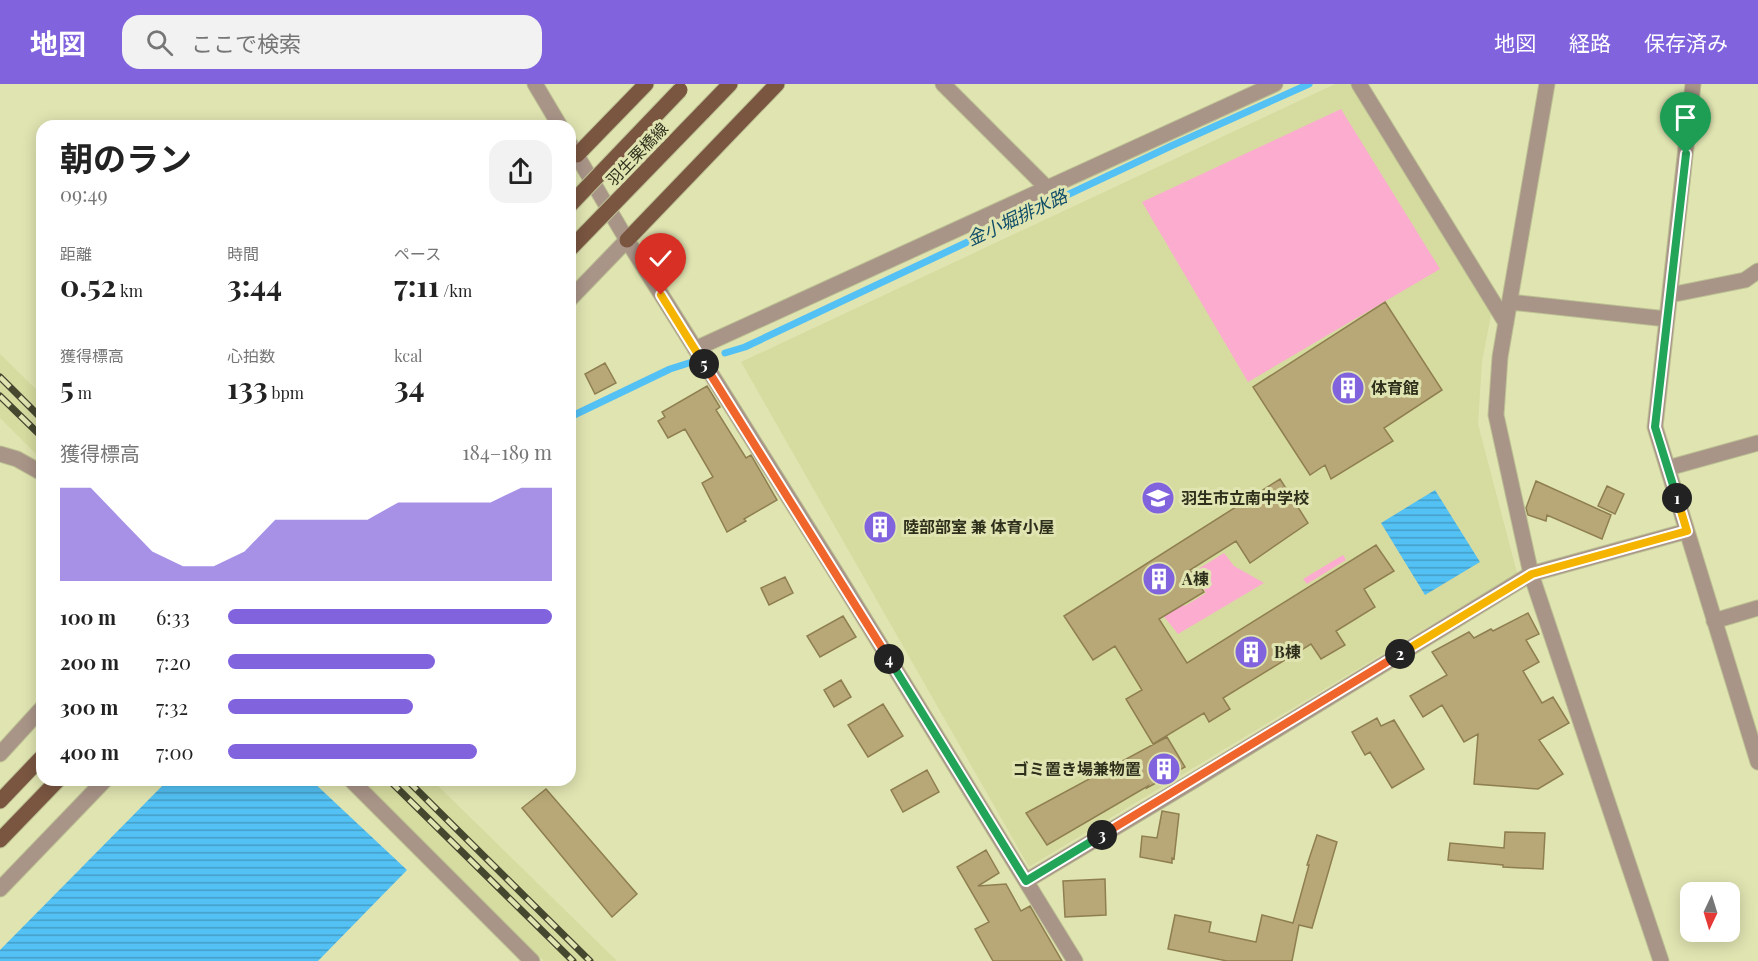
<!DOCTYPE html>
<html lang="ja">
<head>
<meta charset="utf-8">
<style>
  body { margin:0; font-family:"Playfair Display","Noto Sans JP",serif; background:#f2f2f2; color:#222; height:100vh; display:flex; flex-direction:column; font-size:22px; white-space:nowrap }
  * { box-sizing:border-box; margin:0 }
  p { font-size:20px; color:#767676 }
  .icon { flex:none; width:33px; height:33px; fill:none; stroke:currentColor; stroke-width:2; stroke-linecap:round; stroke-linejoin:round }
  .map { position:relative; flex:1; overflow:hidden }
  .details { position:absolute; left:36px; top:36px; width:540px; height:666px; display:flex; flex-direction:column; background:#fff; border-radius:18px; box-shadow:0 3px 15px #0003 }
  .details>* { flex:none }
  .needle { width:39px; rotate:184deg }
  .controls { position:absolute; left:1680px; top:798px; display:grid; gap:12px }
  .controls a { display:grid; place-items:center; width:60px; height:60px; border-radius:12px; background:#fff; box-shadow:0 3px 15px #0003; font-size:30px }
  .pin { position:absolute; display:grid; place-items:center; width:51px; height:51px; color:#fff; margin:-62px -26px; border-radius:50% 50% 50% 0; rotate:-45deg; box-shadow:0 0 6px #0007 }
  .pin .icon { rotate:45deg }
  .km { position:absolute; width:30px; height:30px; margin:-15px; border-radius:50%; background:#222; color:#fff; font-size:16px; line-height:30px; text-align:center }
  .round { display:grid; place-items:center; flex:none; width:63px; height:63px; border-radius:18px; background:#f2f2f2 }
  .head { display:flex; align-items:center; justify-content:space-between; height:102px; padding:0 24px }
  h1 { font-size:33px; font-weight:700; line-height:45px }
  .metrics { display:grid; grid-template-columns:repeat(3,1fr); gap:9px; height:102px; padding:6px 24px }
  .metrics div { display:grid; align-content:center }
  .metrics b { font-size:30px; font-weight:700 }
  .metrics small { font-size:16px; font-weight:400 }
  .metrics p { font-size:16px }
  .chart { height:168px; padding:12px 24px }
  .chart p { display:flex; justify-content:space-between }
  .chart svg { width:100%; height:108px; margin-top:6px; fill:#8263de; opacity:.7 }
  ul { padding:0 24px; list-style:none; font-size:20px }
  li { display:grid; grid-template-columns:96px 72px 1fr; align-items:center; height:45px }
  li i { height:15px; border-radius:8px; background:#8263de }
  header { display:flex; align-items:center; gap:36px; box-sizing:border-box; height:84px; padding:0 30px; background:#8263de; color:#fff }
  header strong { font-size:28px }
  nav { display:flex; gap:33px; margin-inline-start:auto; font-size:21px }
  .search { width:420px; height:54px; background:#f2f2f2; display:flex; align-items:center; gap:15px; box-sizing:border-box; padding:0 21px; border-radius:18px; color:#767676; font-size:22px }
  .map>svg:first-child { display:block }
</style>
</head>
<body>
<header>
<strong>地図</strong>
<div class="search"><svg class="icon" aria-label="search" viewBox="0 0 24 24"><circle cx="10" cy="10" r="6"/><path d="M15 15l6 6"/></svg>ここで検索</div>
<nav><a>地図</a><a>経路</a><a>保存済み</a></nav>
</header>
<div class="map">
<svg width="1758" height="877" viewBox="0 0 1758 877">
  <defs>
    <pattern id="grass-tufts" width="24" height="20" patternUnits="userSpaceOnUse" patternTransform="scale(1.5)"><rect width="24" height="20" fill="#fcaccf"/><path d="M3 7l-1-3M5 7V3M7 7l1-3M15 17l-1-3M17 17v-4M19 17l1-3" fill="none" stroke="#d894b1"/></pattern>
    <pattern id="water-rules" width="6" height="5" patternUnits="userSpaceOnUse" patternTransform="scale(1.5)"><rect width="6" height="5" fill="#53c1f4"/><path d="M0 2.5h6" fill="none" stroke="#459dc5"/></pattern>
  </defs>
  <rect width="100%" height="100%" fill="#e0e4b1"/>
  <!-- built -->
  <path fill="#d6dba0" d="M1335,0H1351L1494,215L1482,278L1478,340L1517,489L1029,783L741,278Z
    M0,270L42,311V376L0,334Z
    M361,696H432L617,877H544Z"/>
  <!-- grass -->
  <path fill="url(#grass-tufts)" d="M1343,471L1346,476L1307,500L1303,495Z"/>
  <!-- garden -->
  <path fill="#fcaccf" d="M1341,25L1440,185L1248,298L1142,118Z
    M1224,469L1234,482L1264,499L1178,550L1157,524L1175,514L1185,522L1206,509L1195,487Z"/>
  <!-- water -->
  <path fill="url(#water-rules)" d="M1435,406L1480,478L1425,511L1381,439Z
    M168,696H311L407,786L318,877H0V866Z"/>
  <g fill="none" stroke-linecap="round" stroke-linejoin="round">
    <!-- stream -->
    <path stroke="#53c1f4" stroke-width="7" d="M725,269L745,263L1171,62L1309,0
      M570,333L670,285L692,278"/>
  </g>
  <!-- building -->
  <path fill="#b8a877" stroke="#8f7f50" stroke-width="1.5" d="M1385,218L1442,306L1384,344L1393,357L1331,395L1325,381L1310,391L1253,303Z
    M605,279L616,299L595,310L585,290Z
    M707,302L720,323L716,326L746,374L751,371L777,416L744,435L746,437L727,448L702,399L713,393L685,345L668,354L658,337L665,333L662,328Z
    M1280,395L1308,439L1250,479L1236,457L1190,486L1204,508L1159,535L1187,579L1376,461L1394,487L1364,505L1375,523L1336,547L1345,561L1321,575L1311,560L1223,614L1230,625L1209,638L1204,629L1153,660L1126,615L1142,606L1115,562L1093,576L1064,532Z
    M1536,397L1611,431L1602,455L1547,431L1546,437L1528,431L1526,424Z
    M1607,402L1624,410L1615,430L1598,422Z
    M785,493L793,509L769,521L761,504Z
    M1528,529L1539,550L1526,556L1539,578L1523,587L1542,619L1553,613L1569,639L1539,656L1563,690L1538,705L1474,700L1478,650L1464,658L1442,621L1423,633L1410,612L1447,591L1432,568L1469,548L1474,554L1491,545L1493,547Z
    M843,532L856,553L820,573L807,552Z
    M841,596L851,613L834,623L824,606Z
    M883,620L903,652L868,673L848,641Z
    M1377,634L1381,642L1394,636L1424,685L1392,704L1370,668L1365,671L1352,648Z
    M1167,653L1185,683L1147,704L1148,702L1047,761L1026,729Z
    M927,686L939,708L903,728L891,706Z
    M546,705L637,810L612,833L522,724Z
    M1162,727L1179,730L1174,775L1172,774V779L1140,773L1142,752L1157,754Z
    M1505,748L1545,749L1543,785L1503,783V781L1448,776L1450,759L1504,764Z
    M1317,751L1337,758L1312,844L1299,841L1292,877H1227L1168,865L1175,831L1211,838L1209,848L1256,858L1262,831L1293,839L1309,781H1307Z
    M986,766L999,789L978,802L1006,800L1021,827L1030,822L1062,877H993L975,845L989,838L957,783Z
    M1105,795L1106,831L1065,833L1063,797Z"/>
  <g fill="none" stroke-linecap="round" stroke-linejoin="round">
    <!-- street casing -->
    <g stroke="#bcc093" stroke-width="17">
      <path id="street" d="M535,0L560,42
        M943,0L1047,104
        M1359,0L1506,239
        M1547,0L1500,273L1496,331L1531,490L1661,877
        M1693,0L1655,343L1758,678
        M570,60L627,156L838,492L1075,877
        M1670,211L1745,196L1758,187
        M570,215L627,156
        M1510,218L1667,235
        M695,265L1275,0
        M0,370L17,375L42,389
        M1668,384L1758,359
        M1714,537L1758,524
        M0,670L42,624
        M351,696L532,877
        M1026,797L1193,697L1531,490L1687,447
        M0,805L105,696"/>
    </g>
    <!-- primary casing -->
    <g stroke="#bcc093" stroke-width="17">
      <path id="primary" d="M703,28L730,0
        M577,71L646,0
        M627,156L777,0
        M0,717L42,673
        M0,756L58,696"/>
    </g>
    <!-- street -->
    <use href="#street" stroke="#a99488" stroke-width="15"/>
    <!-- primary -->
    <use href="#primary" stroke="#7a5641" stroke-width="15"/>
    <!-- rail casing -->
    <g stroke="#45472f" stroke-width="7">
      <path id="rail" d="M0,293L42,335
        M0,312L42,353
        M389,696L573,877
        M407,696L590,877"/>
    </g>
    <!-- rail -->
    <use href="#rail" stroke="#e0e4b1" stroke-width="4.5" stroke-dasharray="14" stroke-linecap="butt"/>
    <!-- primary-bridge casing -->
    <g stroke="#bcc093" stroke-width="17" stroke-linecap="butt">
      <path id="primary-bridge" d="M570,121L680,6
        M570,165L703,28"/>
    </g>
    <!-- primary-bridge -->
    <use href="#primary-bridge" stroke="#7a5641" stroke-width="15"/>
  </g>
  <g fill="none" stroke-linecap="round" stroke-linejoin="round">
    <!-- split-1 casing -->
    <g stroke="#fff" stroke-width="12">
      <path id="split-1" d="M1677,414L1655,343L1686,70"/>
    </g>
    <!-- split-2 casing -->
    <g stroke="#fff" stroke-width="12">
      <path id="split-2" d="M1400,570L1532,490L1687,447L1677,414"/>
    </g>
    <!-- split-3 casing -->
    <g stroke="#fff" stroke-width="12">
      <path id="split-3" d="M1102,751L1400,570"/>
    </g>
    <!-- split-4 casing -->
    <g stroke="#fff" stroke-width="12">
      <path id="split-4" d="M889,575L1026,797L1102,751"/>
    </g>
    <!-- split-5 casing -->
    <g stroke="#fff" stroke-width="12">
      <path id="split-5" d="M704,280L889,575"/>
    </g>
    <!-- split-6 casing -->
    <g stroke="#fff" stroke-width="12">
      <path id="split-6" d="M661,211L704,280"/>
    </g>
    <!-- split-1 -->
    <use href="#split-1" stroke="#22a559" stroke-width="8"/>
    <!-- split-2 -->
    <use href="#split-2" stroke="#f5b400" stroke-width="8"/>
    <!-- split-3 -->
    <use href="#split-3" stroke="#f0652b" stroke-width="8"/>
    <!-- split-4 -->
    <use href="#split-4" stroke="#22a559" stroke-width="8"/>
    <!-- split-5 -->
    <use href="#split-5" stroke="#f0652b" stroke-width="8"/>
    <!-- split-6 -->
    <use href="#split-6" stroke="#f5b400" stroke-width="8"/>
  </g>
  <!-- icons -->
  <defs>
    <g id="building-disc" transform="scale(1.725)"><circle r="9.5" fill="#8263de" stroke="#e0e4b1"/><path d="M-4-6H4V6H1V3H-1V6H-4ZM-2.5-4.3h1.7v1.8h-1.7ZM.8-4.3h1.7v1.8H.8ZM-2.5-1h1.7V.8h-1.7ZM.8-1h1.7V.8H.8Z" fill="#fff"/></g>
    <g id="school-disc" transform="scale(1.725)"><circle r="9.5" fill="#8263de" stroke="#e0e4b1"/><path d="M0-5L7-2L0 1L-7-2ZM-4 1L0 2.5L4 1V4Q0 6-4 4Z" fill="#fff"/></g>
  </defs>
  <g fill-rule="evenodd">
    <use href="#building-disc" x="1348" y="304"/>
    <use href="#school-disc" x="1158" y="414"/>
    <use href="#building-disc" x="880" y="443"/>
    <use href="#building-disc" x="1159" y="495"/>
    <use href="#building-disc" x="1251" y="568"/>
    <use href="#building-disc" x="1164" y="685"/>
  </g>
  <g text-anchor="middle" stroke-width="6" stroke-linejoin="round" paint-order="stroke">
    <!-- street labels -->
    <g font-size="16" fill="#2e301c" stroke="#e0e4b1">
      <text transform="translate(637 70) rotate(-46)" y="6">羽生栗橋線</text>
    </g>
    <!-- poi labels -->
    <g font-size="16" font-weight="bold" fill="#2e301c" stroke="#e0e4b1" text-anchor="start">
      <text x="1371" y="310">体育館</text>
      <text x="1181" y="420">羽生市立南中学校</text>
      <text x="903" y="449">陸部部室 兼 体育小屋</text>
      <text x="1182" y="501">A棟</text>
      <text x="1274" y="574">B棟</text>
      <text x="1141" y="691" text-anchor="end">ゴミ置き場兼物置</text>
    </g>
    <!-- water labels -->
    <g font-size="18" font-style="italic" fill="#104e68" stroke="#e0e4b1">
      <text transform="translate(1017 134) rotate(-25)" y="6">金小堀排水路</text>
    </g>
  </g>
</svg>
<div class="controls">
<a><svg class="needle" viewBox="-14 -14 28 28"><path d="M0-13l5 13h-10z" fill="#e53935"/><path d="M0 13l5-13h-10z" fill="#767676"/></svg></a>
</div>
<div class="pin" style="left:1686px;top:70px;background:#1e9e55"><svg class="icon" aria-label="arrive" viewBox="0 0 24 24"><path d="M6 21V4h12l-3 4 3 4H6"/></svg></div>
<div class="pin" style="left:661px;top:211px;background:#d93025"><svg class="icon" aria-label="check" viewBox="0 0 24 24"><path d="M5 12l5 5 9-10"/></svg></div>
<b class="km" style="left:1677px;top:414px">1</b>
<b class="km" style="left:1400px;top:570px">2</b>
<b class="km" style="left:1102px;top:751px">3</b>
<b class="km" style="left:889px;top:575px">4</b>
<b class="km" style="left:704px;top:280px">5</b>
<section class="details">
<div class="head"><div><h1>朝のラン</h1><p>09:49</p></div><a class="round"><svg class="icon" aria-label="share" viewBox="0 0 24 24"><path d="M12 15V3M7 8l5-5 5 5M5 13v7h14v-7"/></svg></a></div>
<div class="metrics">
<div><p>距離</p><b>0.52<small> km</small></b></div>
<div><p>時間</p><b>3:44</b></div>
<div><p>ペース</p><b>7:11<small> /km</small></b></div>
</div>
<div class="metrics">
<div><p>獲得標高</p><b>5<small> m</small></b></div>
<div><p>心拍数</p><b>133<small> bpm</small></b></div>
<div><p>kcal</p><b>34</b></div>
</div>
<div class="chart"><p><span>獲得標高</span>184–189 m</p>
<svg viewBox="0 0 160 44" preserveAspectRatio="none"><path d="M0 44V6L10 6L20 19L30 32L40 38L50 38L60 32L70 19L80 19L90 19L100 19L110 12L120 12L130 12L140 12L150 6L160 6V44z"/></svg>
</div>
<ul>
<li><b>100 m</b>6:33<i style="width:100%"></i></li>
<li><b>200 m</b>7:20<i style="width:64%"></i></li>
<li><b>300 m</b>7:32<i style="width:57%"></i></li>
<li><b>400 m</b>7:00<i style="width:77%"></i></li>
</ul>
</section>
</div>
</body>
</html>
